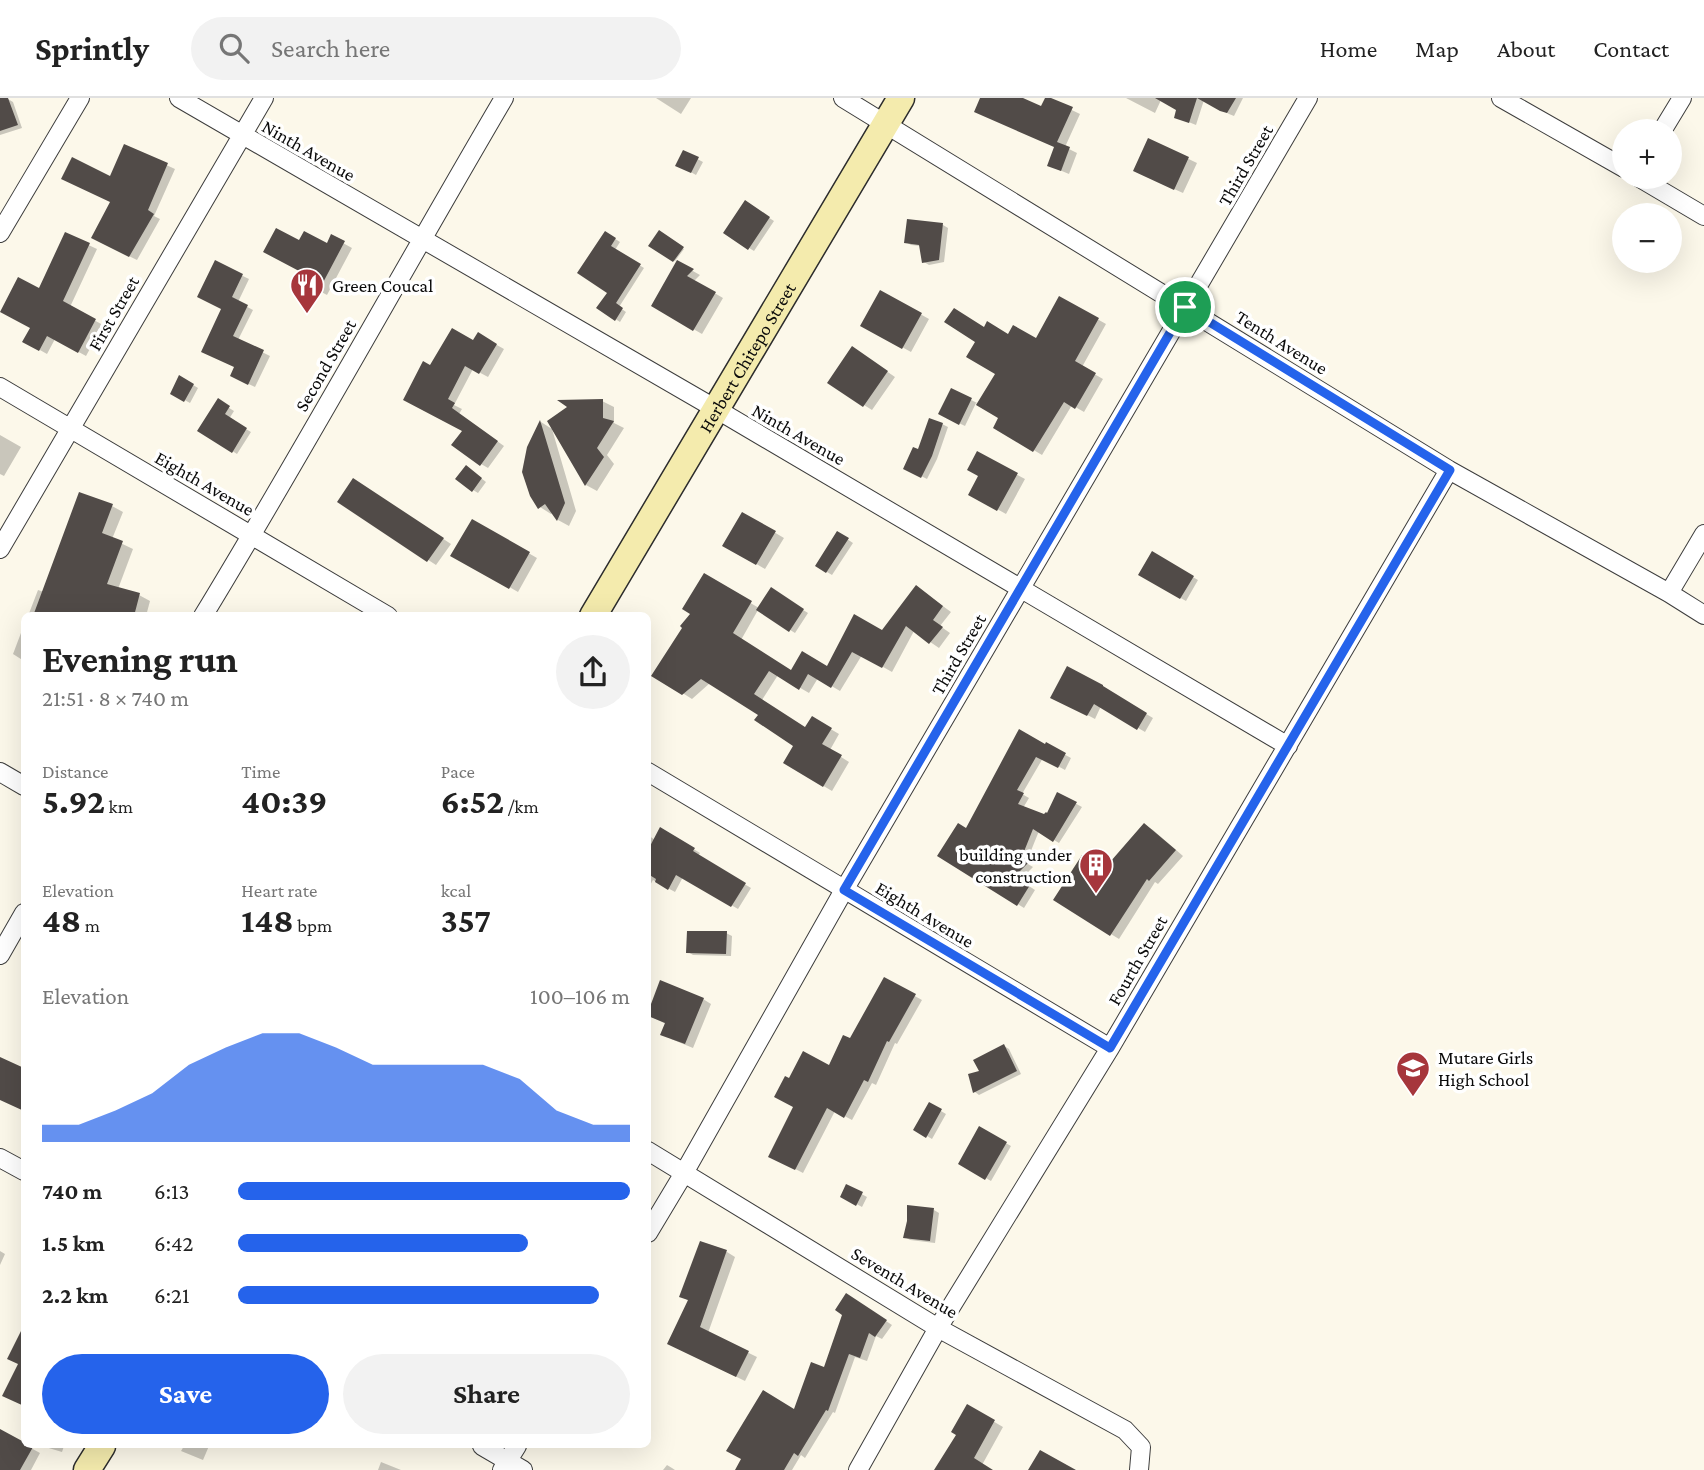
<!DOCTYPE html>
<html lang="en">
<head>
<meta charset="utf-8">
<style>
  body { margin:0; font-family:"Crimson Pro",serif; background:#f2f2f2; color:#222; height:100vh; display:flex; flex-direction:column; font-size:26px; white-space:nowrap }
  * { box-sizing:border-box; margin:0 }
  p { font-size:23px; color:#767676 }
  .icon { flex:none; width:38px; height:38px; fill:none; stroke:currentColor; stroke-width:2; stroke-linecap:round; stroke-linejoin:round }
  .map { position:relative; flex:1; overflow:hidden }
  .drawer { position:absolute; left:21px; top:514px; width:630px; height:836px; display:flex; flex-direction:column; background:#fff; border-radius:10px; box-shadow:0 7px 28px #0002 }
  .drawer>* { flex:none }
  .controls { position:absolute; left:1612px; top:21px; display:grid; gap:14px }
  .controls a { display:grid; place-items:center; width:70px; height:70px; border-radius:50%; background:#fff; box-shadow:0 7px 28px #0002; font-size:35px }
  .pin { position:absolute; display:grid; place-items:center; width:60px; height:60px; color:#fff; margin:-30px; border:4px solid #fff; border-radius:50%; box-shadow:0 2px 7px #0007 }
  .round { display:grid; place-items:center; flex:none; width:74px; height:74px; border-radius:37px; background:#f2f2f2 }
  .headline { display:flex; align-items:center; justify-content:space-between; height:119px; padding:0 21px }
  h1 { font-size:38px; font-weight:700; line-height:52px }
  .stats { display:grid; grid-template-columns:repeat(3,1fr); gap:10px; height:119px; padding:7px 21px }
  .stats div { display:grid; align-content:center }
  .stats b { font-size:35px; font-weight:700 }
  .stats small { font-size:19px; font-weight:400 }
  .stats p { font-size:19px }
  .chart { height:196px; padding:14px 21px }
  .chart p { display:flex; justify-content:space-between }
  .chart svg { width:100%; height:126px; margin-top:7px; fill:#2563eb; opacity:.7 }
  .button { display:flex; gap:14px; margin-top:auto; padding:14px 21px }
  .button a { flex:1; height:80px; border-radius:42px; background:#2563eb; color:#fff; font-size:28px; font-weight:700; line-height:80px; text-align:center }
  .button a+a { background:#f2f2f2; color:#222 }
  ul { padding:0 21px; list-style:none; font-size:23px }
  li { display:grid; grid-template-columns:112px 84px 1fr; align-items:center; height:52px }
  li i { height:18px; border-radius:9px; background:#2563eb }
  header { display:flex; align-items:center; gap:42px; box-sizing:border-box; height:98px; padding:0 35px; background:#fff; border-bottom:2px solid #e0e0e0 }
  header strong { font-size:33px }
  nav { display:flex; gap:38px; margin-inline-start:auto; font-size:24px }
  .search { width:490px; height:63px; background:#f2f2f2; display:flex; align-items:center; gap:18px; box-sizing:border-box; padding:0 24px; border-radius:38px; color:#767676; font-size:26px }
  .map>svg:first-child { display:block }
</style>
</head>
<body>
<header>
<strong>Sprintly</strong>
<div class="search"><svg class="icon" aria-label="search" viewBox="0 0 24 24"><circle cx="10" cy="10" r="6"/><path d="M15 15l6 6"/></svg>Search here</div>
<nav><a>Home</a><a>Map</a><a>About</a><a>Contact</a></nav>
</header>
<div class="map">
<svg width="1704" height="1372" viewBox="0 0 1704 1372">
  <rect width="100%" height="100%" fill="#fcf8ea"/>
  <!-- shadow -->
  <path fill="#0003" d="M656,0H691L681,16Z
    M981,0H1019L1042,10L1047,0L1080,16L1065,49L1077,55L1069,76L1057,71L1056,49Z
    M1126,0H1243L1234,18L1229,16L1204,2L1196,27L1176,19L1178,11L1161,2L1155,15Z
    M8,1L13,4L22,30L0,37V4Z
    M1149,42L1197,65L1183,95L1143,77Z
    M125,48L175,71L154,118L160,121L137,162L100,144L112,104L111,80Z
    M684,54L703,64L696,77L678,67Z
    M745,104L774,123L754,153L725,135Z
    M908,123L943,127L948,130L944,164L929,167L924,164L921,148L911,147L906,144Z
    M659,134L684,151L675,163L700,177L694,183L723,200L702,236L653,208L678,165L651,148Z
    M606,135L620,144L615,152L644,170L619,209L626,214L620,224L599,210L609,194Z
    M65,136L97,151L70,209L103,227L86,258L55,241L47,256L24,243L32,229L39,193Z
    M332,139L352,150L327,197L297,181L301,173L300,145L327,147Z
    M216,165L249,181L238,204L253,212L238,242L270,258L255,289L238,281Z
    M881,194L929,221L911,254L862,227Z
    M1060,200L1106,226L1082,269L1103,281L1084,314L1072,307L1042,357L995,329L1001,320L976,305L965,328L940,316L952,292L979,306L998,276L985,231L1009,238L1036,243Z
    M479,237L504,251L488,279L473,271L454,307L462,311L459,316L504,348L488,370L481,366L464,332L405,301L431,269L474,245Z
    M860,255L895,279L872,312L864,307Z
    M180,279L198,290L190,305L172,295Z
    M218,303L234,313L229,321L251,334L237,356L199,332Z
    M602,303L614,309V325L624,330L607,357L614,366L597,393L586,387L549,323Z
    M541,324L552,331L576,413L569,428L558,422L553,415L551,416L540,409L529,350Z
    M942,326L948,329L937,361L927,381L905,370Z
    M0,337L21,349L4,378L0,376Z
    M977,356L1025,381L1006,416L970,396L980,377Z
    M472,373L486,384L478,395L473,392Z
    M362,387L451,446L436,467L339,404Z
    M112,408L123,414L112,441L133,451L118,491L139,497L150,503L146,518H28L38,492L44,494Z
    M743,416L784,440L765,471L725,447Z
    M473,423L537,460L518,494L453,457Z
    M838,435L853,445L832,477L817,468Z
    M1153,456L1198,482L1186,503L1140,477Z
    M704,478L759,510L771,492L808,515L795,535L758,512L741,542L792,574L827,570L855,519L883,534L925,495L951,514L940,528L950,535L939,550L914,533L892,574L862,557L840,593L818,580L809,595L778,577L762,602L805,631L812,620L839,636L830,652L849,664L832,693L785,665L795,648L760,616L710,585L692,601L654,577L693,515Z
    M24,527V563L13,556Z
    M1109,594L1153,620L1145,634L1101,608L1095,621L1053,599Z
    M1047,647L1071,660L1065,672L1043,660L1022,696L1029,700L1023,710L1045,718L1048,717L1058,696L1082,709L1059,745L1039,733L1026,765L1033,769L1020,782L1035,792L1024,810L940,757L967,732Z
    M1145,727L1153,732L1183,758L1158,786L1155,784L1119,841L1055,802L1105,773Z
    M661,731L700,755L698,758L751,790L738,811L683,779L675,794L653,782L648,791V737L655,742Z
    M726,835L732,838L731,858L693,857L688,854Z
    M884,881L922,902L897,946L895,945L876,987L872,985L852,1022L835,1013L803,1075L778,1062L795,1009L790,982L829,969L851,942Z
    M703,901L711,906L693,950L671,941L666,926L648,917Z
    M1004,948L1009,951L1021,976L979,997L975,994L970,977L981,974Z
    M929,1006L946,1016L932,1041L915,1031Z
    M980,1031L1011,1048L991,1083L960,1065Z
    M847,1088L867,1099L862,1109L842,1098Z
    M934,1112L939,1115L935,1145L910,1142L905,1139Z
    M701,1145L727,1154L735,1159L708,1235L757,1259L745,1283L677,1250L689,1203L681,1198Z
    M0,1153L5,1156L0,1167Z
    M853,1201L892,1227L882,1241L876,1238L867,1263L855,1259L835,1315L833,1314L805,1360L801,1357L792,1372H737L795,1313L825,1271Z
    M21,1238L24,1240V1307L13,1301L20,1266Z
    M967,1308L1003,1329L982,1367L991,1372H936L959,1337Z
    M0,1333L40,1355L31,1372H0Z
    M42,1348H64L62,1354Z
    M184,1348H209L203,1362L181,1353Z
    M381,1364L401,1372H378Z
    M667,1367L672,1370L675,1372H663Z"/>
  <!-- building -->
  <path fill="#514b48" d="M0,0H8L18,27L0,33Z
    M980,0H1023L1041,8L1045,0H1051L1073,9L1057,44L1070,49L1061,73L1047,68L1054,49L974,14Z
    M1155,0H1236L1227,15L1220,13L1197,0L1189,25L1174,20L1176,12Z
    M1148,40L1189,59L1174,92L1133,73Z
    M124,46L168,65L148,112L154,116L129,159L91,140L110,104L61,81L72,59L110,78Z
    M683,52L699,59L691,75L675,68Z
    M745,102L770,119L748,152L723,135Z
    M907,121L943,125L939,162L922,165L919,147L904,145Z
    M276,130L299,142L304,133L327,145L331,136L345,143L318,194L294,182L299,173L263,154Z
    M659,132L684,149L673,164L648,148Z
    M605,133L616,140L611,148L641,166L616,205L623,210L615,223L596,210L607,195L577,175Z
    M65,134L90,145L63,203L96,221L78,255L47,238L39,253L22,244L30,230L0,214L18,179L39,190Z
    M215,162L243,176L232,199L248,207L233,238L264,252L248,287L230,278L234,269L201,254L221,211L197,199Z
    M677,162L694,171L687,178L716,194L693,233L651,208Z
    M880,192L922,215L902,251L860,228Z
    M1059,198L1099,220L1075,263L1096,275L1075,311L1064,304L1033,354L993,330L998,320L976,307L995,276L966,259L975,244L944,224L954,210L984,229L987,223L1008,236L1013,227L1036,240Z
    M452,230L473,242L478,234L497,246L479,276L465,268L448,301L455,305L452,310L498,343L480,368L451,347L462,333L403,302L423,263L430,267Z
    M852,248L888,273L863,309L827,285Z
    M179,277L194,286L184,304L170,296Z
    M951,290L972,300L959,327L938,316Z
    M218,300L230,308L225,316L247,330L232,355L197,333Z
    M603,301V320L614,323L597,350L604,359L585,388L547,323L567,309L557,302Z
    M929,320L943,325L932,358L921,380L903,371L913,349L918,351Z
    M540,322L565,405L557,423L545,406L538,411L530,398L522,374L527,349Z
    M977,353L1018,375L997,413L968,397L978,378L967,372Z
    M466,367L482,380L472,394L455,381Z
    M353,380L444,440L427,464L337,404Z
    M79,394L113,406L102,435L123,443L107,486L140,495L134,518H33Z
    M742,414L776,433L756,467L722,448Z
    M472,421L530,454L509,491L450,458Z
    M837,433L849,440L826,475L815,468Z
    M1152,453L1194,478L1180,501L1138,477Z
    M704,475L752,503L733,535L791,572L802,553L827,568L854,516L882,532L916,487L943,508L933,522L943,529L929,546L906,528L882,570L852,554L831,590L808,576L799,592L769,573L754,596L805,629L812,618L832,630L822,646L842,657L823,689L783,665L793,648L754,622L758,617L701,581L682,597L651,578L682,530L680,528L690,516L682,511Z
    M771,489L804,511L789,534L756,512Z
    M1067,568L1103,587V588L1147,615L1137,632L1094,606L1087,618L1050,600Z
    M1019,631L1045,646L1046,644L1066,655L1058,670L1036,659L1017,692L1024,695L1018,706L1044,716L1046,714L1047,715L1057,694L1077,704L1053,744L1033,731L1021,761L1028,765L1015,778L1030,787L1017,808L937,758L958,725L966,730Z
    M1144,725L1176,752L1149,783L1147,781L1110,838L1053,802L1082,757L1104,771Z
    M660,729L695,750L693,753L746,785L731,809L676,777L668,792L655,784L656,781L648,776V752Z
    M687,833H727L726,856L686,855Z
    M884,879L916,896L889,944L887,943L868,984L864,982L844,1020L827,1010L795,1072L768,1059L793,1009L774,999L785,978L789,980L803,953L829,967L843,937L850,940Z
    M660,882L704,900L685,946L660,937L665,925L648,918V914Z
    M1004,946L1017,973L973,995L968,976L979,973L973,962Z
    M0,959L24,970V1013L0,1002Z
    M929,1004L942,1011L926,1040L913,1032Z
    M979,1028L1007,1044L985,1082L958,1066Z
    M846,1086L863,1094L856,1108L840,1099Z
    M907,1107L934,1110L930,1143L903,1140L907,1123Z
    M700,1143L727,1152L700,1229L749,1253L736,1279L667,1246L688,1202L679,1199Z
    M846,1195L887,1222L875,1239L869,1235L860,1260L849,1256L828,1313L826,1312L798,1358L794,1355L784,1372H735L741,1361L726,1353L763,1292L794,1311L811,1264L824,1269L842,1217L835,1212Z
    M24,1227V1308L2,1298L18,1266L7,1261Z
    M967,1306L995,1322L974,1360L993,1372H934L956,1337L951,1334Z
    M0,1331L24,1344V1348L33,1349L20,1372H0Z
    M1040,1352L1076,1372H1028Z"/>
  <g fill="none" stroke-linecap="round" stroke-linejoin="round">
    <!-- minor casing -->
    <g stroke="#3d3d3d" stroke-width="20">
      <path id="minor" d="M179,0L716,311L1288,648
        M843,0L1449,372L1669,495L1704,517
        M1501,0L1624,70
        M1662,33L1682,0
        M1638,79L1704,118
        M0,135L80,0
        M0,289L388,518
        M0,451L264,0
        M1669,495L1704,436
        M203,518C307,347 403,172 504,0
        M0,674L24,688
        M648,674L1110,950
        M0,857L24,815
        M648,1053L938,1230L1125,1332L1141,1349L1139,1372
        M0,1060L24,1073
        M648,1135L684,1075L844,792L1308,0
        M482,1348L523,1372
        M502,1372L517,1348
        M858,1372L938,1230L1110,950L1449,372"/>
    </g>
    <!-- secondary casing -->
    <g stroke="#2c2c2c" stroke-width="29">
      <g id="secondary">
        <path id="s1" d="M593,518L901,0"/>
        <path d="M87,1372L102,1348"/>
      </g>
    </g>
    <!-- minor -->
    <use href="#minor" stroke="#fff" stroke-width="18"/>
    <!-- secondary -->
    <use href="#secondary" stroke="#f4ebad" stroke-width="26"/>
  </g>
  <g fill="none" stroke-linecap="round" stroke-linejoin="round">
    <!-- route casing -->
    <g stroke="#fff" stroke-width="14">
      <path id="route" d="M1185,209L1450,372L1110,950L844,792Z"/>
    </g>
    <!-- route -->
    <use href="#route" stroke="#2563eb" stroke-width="9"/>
  </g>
  <!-- icons -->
  <defs>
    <g id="restaurant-pin" transform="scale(1.75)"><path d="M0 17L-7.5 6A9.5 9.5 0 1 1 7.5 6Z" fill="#a6363c" stroke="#fff"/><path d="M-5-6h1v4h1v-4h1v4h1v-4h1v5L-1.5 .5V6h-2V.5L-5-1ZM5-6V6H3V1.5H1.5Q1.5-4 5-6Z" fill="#fff"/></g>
    <g id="building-pin" transform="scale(1.75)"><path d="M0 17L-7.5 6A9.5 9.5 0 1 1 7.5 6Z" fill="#a6363c" stroke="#fff"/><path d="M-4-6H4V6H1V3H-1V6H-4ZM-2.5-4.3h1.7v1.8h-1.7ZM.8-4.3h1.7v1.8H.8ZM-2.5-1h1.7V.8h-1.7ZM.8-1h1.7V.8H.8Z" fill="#fff"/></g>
    <g id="school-pin" transform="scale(1.75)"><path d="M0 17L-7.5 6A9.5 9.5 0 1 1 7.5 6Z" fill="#a6363c" stroke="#fff"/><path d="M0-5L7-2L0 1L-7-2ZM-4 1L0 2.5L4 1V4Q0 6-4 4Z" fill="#fff"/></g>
  </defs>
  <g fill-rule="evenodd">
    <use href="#restaurant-pin" x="307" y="187"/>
    <use href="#building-pin" x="1096" y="767"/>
    <use href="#school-pin" x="1413" y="970"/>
  </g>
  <g text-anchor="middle" stroke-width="7" stroke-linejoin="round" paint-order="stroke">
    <!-- street labels -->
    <g font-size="19" fill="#0a0a0a" stroke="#fff">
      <text transform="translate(309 52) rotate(30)" y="7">Ninth Avenue</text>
      <text transform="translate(1245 67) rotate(-60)" y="7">Third Street</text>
      <text transform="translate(113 215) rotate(-60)" y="7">First Street</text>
      <text transform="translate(1282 244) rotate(32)" y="7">Tenth Avenue</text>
      <text dy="7" stroke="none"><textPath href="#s1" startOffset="301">Herbert Chitepo Street</textPath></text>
      <text transform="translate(325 267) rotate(-60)" y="7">Second Street</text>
      <text transform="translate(799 336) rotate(30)" y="7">Ninth Avenue</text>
      <text transform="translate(205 385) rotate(30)" y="7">Eighth Avenue</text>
      <text transform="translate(958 556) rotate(-60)" y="7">Third Street</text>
      <text transform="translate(925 816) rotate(31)" y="7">Eighth Avenue</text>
      <text transform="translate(1137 862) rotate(-60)" y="7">Fourth Street</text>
      <text transform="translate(905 1184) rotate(31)" y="7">Seventh Avenue</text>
    </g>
    <!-- poi labels -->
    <g font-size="19" fill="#0a0a0a" stroke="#fff" text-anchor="start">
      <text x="332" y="194">Green Coucal</text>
      <text x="1072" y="763" text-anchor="end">building under<tspan x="1072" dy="22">construction</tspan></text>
      <text x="1438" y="966">Mutare Girls<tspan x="1438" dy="22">High School</tspan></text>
    </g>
  </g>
</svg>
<div class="controls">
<a>+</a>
<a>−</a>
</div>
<div class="pin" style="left:1185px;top:209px;background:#1e9e55"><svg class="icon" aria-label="arrive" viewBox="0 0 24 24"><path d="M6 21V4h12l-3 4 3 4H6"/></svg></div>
<section class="drawer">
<div class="headline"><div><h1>Evening run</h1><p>21:51 · 8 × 740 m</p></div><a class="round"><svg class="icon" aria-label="share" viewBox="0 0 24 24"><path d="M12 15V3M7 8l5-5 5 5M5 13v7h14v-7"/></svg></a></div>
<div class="stats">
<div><p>Distance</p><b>5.92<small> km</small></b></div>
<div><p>Time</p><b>40:39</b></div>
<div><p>Pace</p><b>6:52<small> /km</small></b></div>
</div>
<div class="stats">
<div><p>Elevation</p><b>48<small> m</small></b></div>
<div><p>Heart rate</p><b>148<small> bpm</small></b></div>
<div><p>kcal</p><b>357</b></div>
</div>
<div class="chart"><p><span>Elevation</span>100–106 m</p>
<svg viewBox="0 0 160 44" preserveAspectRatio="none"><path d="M0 44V38L10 38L20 33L30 27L40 17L50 11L60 6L70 6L80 11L90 17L100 17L110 17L120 17L130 22L140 33L150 38L160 38V44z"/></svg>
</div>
<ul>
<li><b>740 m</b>6:13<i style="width:100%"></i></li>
<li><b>1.5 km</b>6:42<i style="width:74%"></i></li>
<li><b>2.2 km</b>6:21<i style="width:92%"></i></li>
</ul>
<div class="button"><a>Save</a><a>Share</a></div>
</section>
</div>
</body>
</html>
